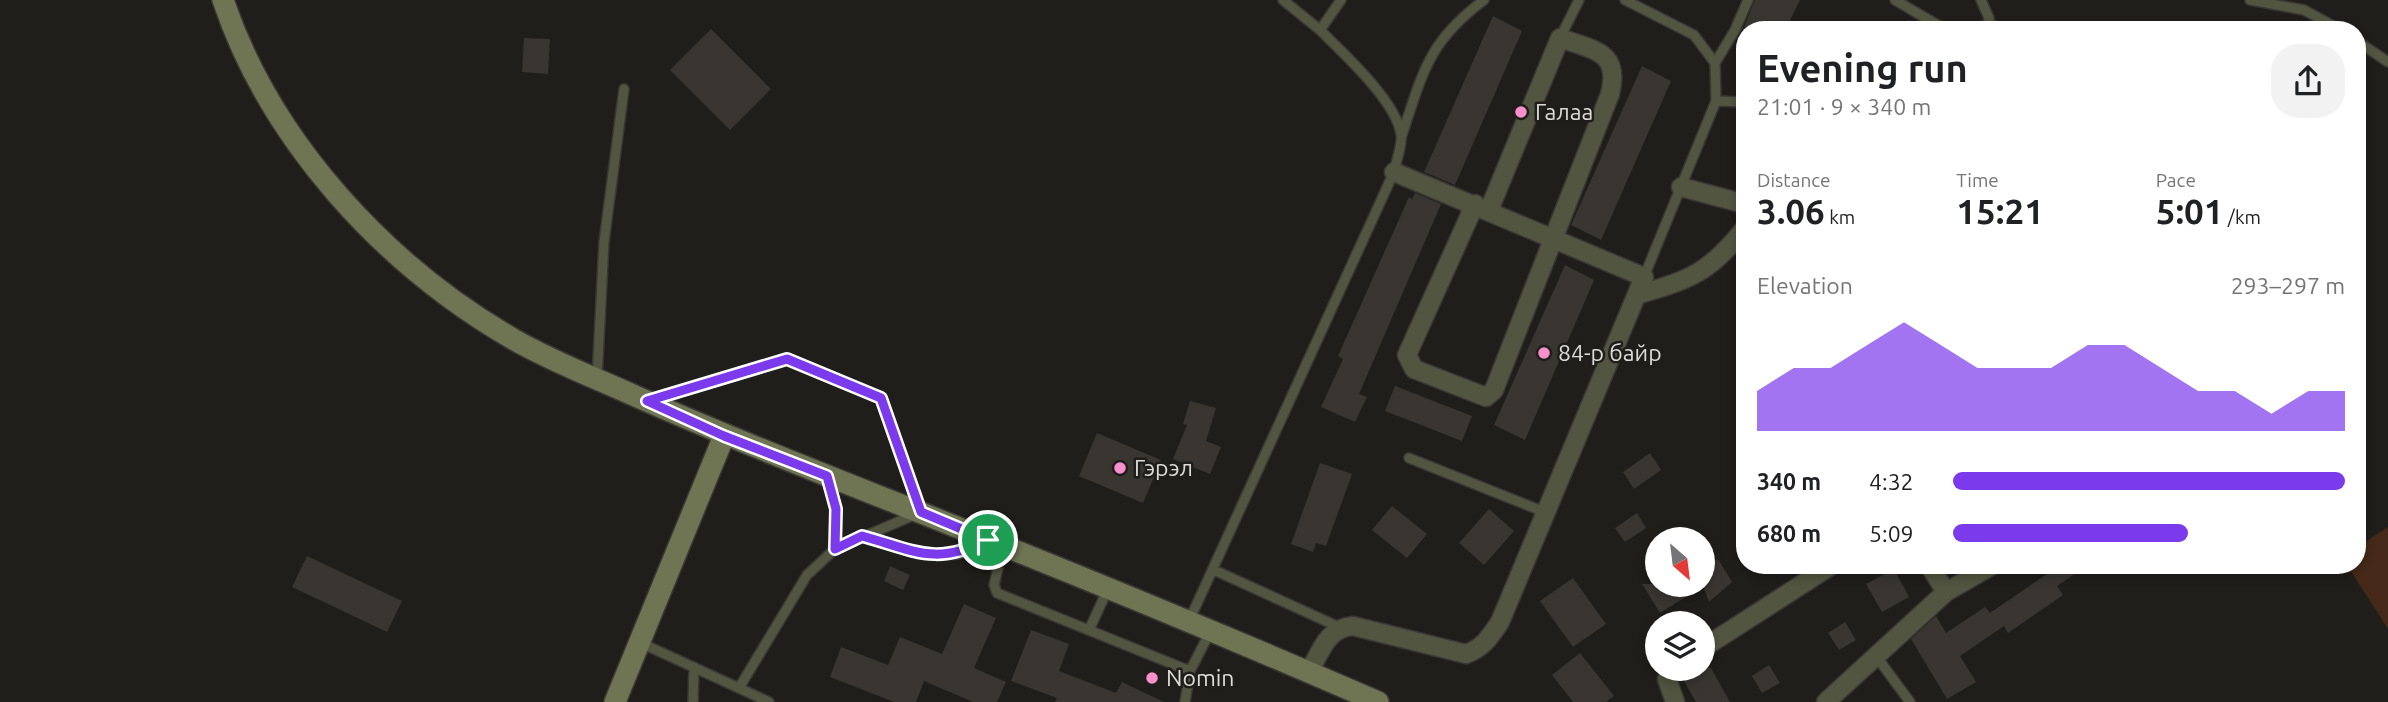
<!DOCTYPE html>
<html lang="en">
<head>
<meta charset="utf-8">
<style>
  body { margin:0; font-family:Ubuntu,sans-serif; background:#f2f2f2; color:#202124; height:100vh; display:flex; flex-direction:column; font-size:26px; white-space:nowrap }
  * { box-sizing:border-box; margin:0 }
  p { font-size:23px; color:#757577 }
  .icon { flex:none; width:38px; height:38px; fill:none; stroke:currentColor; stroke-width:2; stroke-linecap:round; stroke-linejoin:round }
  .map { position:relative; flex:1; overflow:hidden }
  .details { position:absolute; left:1736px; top:21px; width:630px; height:553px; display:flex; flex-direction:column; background:#fff; border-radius:28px; box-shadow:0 4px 10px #0003 }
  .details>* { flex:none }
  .needle { width:46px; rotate:152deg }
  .buttons { position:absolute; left:1645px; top:527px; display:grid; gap:14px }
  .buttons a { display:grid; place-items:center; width:70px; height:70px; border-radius:50%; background:#fff; box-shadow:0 4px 10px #0003; font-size:35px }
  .pin { position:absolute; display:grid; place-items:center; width:60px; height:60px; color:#fff; margin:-30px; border:4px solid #fff; border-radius:50%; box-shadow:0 2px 7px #0007 }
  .round { display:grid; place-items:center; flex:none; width:74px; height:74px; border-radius:28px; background:#f2f2f2 }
  .head { display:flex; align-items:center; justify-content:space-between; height:119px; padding:0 21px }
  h1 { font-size:38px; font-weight:700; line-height:52px }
  .figures { display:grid; grid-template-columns:repeat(3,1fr); gap:10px; height:119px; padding:7px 21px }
  .figures div { display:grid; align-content:center }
  .figures b { font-size:35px; font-weight:700 }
  .figures small { font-size:19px; font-weight:400 }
  .figures p { font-size:19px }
  .chart { height:196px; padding:14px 21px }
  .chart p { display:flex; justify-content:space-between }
  .chart svg { width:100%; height:126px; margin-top:7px; fill:#7c3aed; opacity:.7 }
  ul { padding:0 21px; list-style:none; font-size:23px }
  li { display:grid; grid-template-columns:112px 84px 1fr; align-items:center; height:52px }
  li i { height:18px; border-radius:9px; background:#7c3aed }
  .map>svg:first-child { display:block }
</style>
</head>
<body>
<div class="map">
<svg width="2388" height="702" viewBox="0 0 2388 702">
  <rect width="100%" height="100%" fill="#1f1e1a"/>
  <!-- park -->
  <path fill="#462918" d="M2388,527V629L2347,565H2357V547Z"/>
  <!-- building -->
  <path fill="#393632" d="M1755,0H1800L1785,30H1743Z
    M1493,16L1522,31L1455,185L1424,172Z
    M711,29L771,89L730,130L670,70Z
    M524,38L550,39L548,74L522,72Z
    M1642,66L1671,81L1601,240L1571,225Z
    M1415,193L1441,204L1359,394L1367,397L1355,422L1321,407L1343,359L1338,356L1409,197L1412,199Z
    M1565,265L1594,280L1525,440L1494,425Z
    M1395,386L1472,416L1462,441L1385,411Z
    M1190,401L1216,408L1206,441L1221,447L1210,474L1173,459L1187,425L1183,424Z
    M1097,433L1161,460L1143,503L1079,476Z
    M1650,453L1661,470L1634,489L1623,472Z
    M1320,463L1352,474L1326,546L1316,543L1313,552L1291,544Z
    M1392,506L1427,534L1407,558L1372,530Z
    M1489,509L1514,531L1484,565L1459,543Z
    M1637,513L1646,528L1625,542L1615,528Z
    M307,556L402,601L387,632L292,587Z
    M1718,559L1732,582L1709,602L1703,586L1660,613L1642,584H1703V569Z
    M2060,565H2088L2057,586L2063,595L2008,633L2004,626L1960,656L1976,682L1947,699L1911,639L1936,616L1946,633L1985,607L1990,613Z
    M890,566L910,575L903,590L884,581Z
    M1894,569L1909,597L1882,612L1866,584Z
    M1573,578L1606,624L1573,647L1540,601Z
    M964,604L996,618L974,668L1006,682L997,702H973L924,681L916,702H894L830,677L841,647L888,665L900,637L942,654Z
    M1845,622L1856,640L1839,650L1828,633Z
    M1031,630L1069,644L1059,671L1116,693L1122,682L1164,702H1055L1057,698L1011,681Z
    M1580,653L1614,696L1606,702H1573L1552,675Z
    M1769,665L1780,683L1762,693L1752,676Z
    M1683,668H1711L1730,702H1696L1681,676Z"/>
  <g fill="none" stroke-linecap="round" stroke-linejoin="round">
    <!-- lane casing -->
    <g stroke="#393835" stroke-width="12">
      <path id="lane" d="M1283,0L1320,30
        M1625,0L1694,35L1715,63L1716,101L1644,277
        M1895,0L1941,27L1937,30
        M1981,0L1989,18L1988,29
        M2250,0L2304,10L2341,30
        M1941,27L1970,30
        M1560,38L1579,0
        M2357,41L2388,62
        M1715,63L1735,30L1748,0
        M1716,101L1745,102
        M1402,135C1423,72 1428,42 1484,0
        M597,379L604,242L624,89
        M652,400L787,359L881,398L921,512L835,549L807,575L739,688
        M1409,458L1547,513
        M828,478L836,509L835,549
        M862,536L930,555L959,554L985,541
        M1003,546L994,585L997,593L1190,671
        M1214,570L1339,627
        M1189,621L1394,172C1396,161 1403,144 1401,134C1396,101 1343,53 1320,30L1341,0
        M1089,630L1108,589
        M641,643L769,702
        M1876,656L1910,702
        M693,702L694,667
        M1185,702L1190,671L1210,632"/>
    </g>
    <!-- street casing -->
    <g stroke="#393835" stroke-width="21">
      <path id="street" d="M1989,28L1990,30
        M1681,187L1745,204
        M1475,204L1407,355L1414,369L1486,397L1494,390L1610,94C1621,51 1593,50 1560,38L1489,210
        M1639,294C1690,281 1712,270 1745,228
        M1929,565L1946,592
        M1703,648L1832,565
        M1672,668L1667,679L1675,702
        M1309,672C1321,651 1327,628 1353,626L1466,654C1483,648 1490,637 1500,622L1644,277L1394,172
        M1826,702L1946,592L1993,565"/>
    </g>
    <!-- secondary casing -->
    <g stroke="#393835" stroke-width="24">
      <path id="secondary" d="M223,0C271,142 385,265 513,339C551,361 593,377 633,395C727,437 823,474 919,512C1073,573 1226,636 1378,702
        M615,702L724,436"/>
    </g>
    <!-- lane -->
    <use href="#lane" stroke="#525540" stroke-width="9"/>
    <!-- street -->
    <use href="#street" stroke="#525540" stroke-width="18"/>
    <!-- secondary -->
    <use href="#secondary" stroke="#6f7452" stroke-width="21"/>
  </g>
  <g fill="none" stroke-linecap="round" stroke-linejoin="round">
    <!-- route casing -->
    <g stroke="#fff" stroke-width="14">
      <path id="route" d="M787,359L881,398L921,512L988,540C935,566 916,551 862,536L835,549L836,509L827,476L724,436L647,401Z"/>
    </g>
    <!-- route -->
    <use href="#route" stroke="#7c3aed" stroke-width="9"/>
  </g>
  <!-- markers -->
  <g fill="#f890cb" stroke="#1f1e1a" stroke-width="2.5">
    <circle cx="1521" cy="112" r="7"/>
    <circle cx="1544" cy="353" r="7"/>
    <circle cx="1120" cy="468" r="7"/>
    <circle cx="1152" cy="678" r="7"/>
  </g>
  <g text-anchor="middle" stroke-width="5" stroke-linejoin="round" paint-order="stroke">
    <!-- poi labels -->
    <g font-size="23" fill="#dcdbd8" stroke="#1f1e1a" text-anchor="start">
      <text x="1535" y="120">Галаа</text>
      <text x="1558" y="361">84-р байр</text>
      <text x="1134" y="476">Гэрэл</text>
      <text x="1166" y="686">Nomin</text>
    </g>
  </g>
</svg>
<div class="buttons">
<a><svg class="needle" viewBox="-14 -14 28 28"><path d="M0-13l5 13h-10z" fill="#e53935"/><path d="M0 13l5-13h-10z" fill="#757577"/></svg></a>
<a><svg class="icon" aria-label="layers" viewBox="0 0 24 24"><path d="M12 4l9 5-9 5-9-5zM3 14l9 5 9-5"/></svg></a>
</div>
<div class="pin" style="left:988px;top:540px;background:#1e9e55"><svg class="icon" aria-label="arrive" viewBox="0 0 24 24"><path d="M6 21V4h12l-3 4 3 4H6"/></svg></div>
<section class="details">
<div class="head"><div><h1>Evening run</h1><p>21:01 · 9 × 340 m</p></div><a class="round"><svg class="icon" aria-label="share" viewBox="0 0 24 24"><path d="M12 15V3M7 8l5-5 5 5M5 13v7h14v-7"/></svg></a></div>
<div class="figures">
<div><p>Distance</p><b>3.06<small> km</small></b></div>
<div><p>Time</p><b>15:21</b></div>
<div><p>Pace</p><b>5:01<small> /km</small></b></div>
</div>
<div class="chart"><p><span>Elevation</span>293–297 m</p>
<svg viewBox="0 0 160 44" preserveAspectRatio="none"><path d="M0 44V30L10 22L20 22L30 14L40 6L50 14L60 22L70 22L80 22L90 14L100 14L110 22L120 30L130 30L140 38L150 30L160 30V44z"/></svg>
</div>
<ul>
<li><b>340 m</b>4:32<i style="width:100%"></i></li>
<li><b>680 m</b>5:09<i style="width:60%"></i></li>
</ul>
</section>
</div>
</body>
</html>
